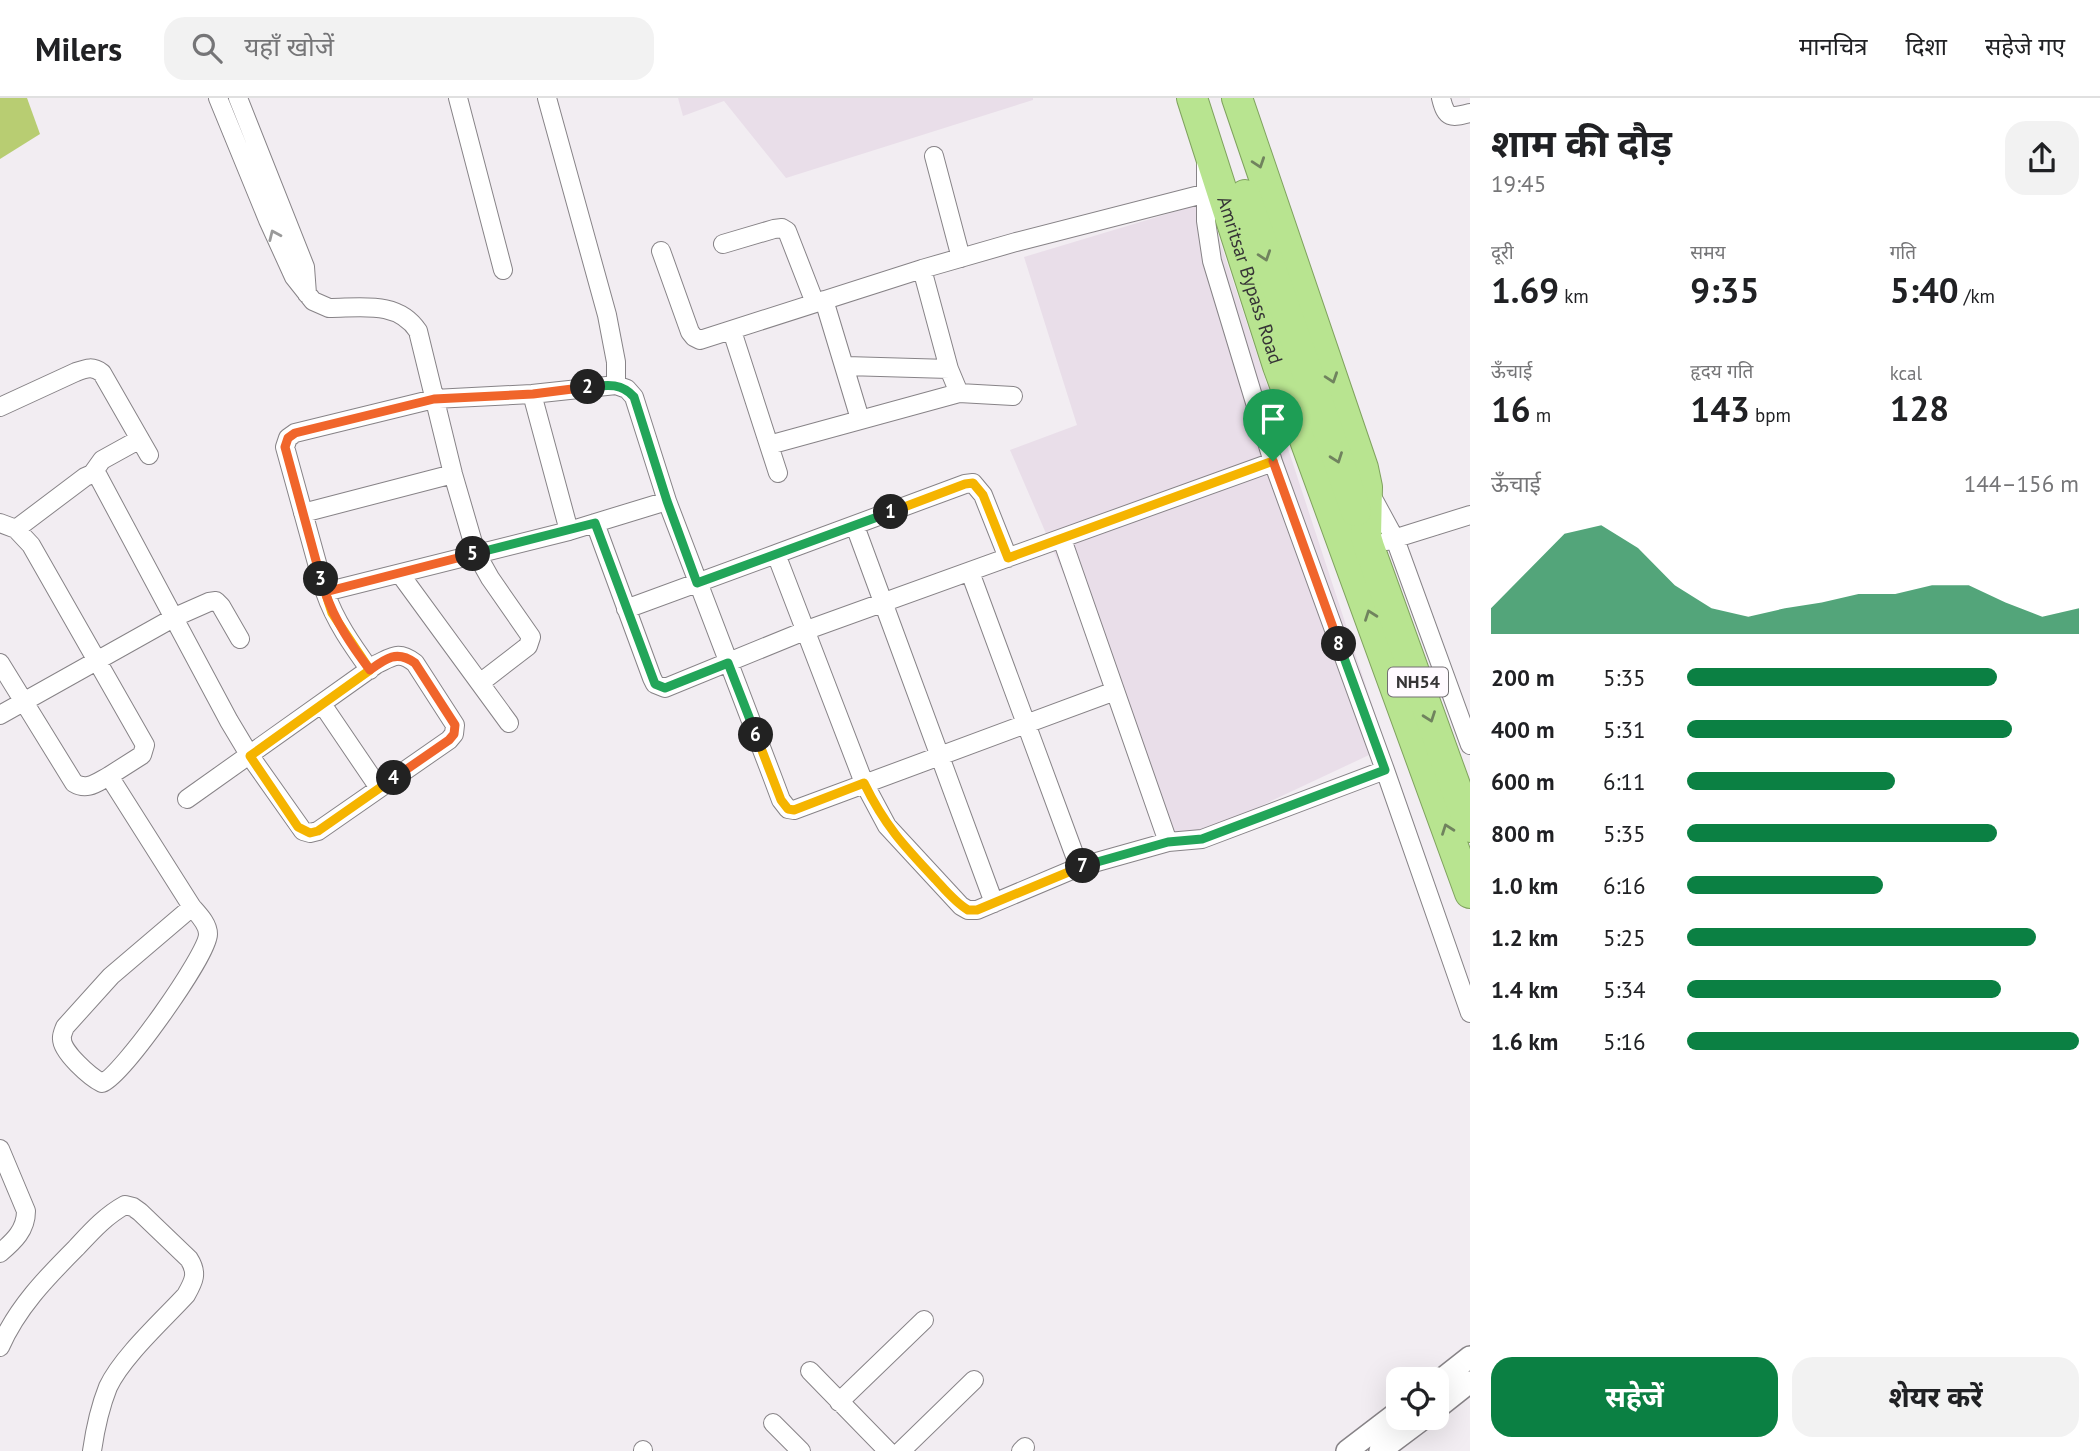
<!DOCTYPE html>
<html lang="hi">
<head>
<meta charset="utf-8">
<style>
  body { margin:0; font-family:"PT Sans","Noto Sans Devanagari",sans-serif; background:#f2f2f2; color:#202124; height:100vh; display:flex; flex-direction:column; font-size:26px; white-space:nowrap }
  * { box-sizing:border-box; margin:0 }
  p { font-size:23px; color:#757577 }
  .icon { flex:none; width:38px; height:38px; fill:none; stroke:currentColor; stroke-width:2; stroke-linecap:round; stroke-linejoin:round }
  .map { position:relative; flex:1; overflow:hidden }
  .drawer { display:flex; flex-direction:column; background:#fff; width:630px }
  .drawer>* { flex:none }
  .tools { position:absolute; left:1386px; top:1269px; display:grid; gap:14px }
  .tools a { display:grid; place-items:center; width:63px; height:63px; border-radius:14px; background:#fff; box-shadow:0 7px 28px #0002; font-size:35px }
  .pin { position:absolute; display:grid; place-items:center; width:60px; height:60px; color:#fff; margin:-72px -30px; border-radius:50% 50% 50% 0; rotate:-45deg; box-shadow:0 0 7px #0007 }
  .pin .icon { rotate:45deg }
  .km { position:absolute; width:35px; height:35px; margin:-18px; border-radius:50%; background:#222; color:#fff; font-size:19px; line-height:35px; text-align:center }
  .round { display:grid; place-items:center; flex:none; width:74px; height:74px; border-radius:21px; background:#f2f2f2 }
  .summary { display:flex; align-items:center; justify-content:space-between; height:119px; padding:0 21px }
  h1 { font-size:38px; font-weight:700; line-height:52px }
  .stats { display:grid; grid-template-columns:repeat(3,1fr); gap:10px; height:119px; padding:7px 21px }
  .stats div { display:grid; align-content:center }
  .stats b { font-size:35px; font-weight:700 }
  .stats small { font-size:19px; font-weight:400 }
  .stats p { font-size:19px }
  .chart { height:196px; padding:14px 21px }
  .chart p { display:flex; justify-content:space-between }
  .chart svg { width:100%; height:126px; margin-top:7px; fill:#0b8043; opacity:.7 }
  .cta { display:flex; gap:14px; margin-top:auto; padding:14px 21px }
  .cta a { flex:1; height:80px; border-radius:21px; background:#0b8043; color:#fff; font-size:28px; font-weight:700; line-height:80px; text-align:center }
  .cta a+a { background:#f2f2f2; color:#202124 }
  ul { padding:0 21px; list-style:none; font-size:23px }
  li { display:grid; grid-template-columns:112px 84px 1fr; align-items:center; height:52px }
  li i { height:18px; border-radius:9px; background:#0b8043 }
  header { display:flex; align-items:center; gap:42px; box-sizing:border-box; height:98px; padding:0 35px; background:#fff; border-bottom:2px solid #e0e0e0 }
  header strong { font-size:33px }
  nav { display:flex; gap:38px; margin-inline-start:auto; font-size:24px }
  .search { width:490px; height:63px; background:#f2f2f2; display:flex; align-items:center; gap:18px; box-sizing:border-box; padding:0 24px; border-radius:21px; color:#757577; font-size:26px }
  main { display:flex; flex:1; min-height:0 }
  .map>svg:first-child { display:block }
</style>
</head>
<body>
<header>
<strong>Milers</strong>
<div class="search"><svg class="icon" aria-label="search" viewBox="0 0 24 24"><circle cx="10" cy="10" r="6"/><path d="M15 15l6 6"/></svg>यहाँ खोजें</div>
<nav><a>मानचित्र</a><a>दिशा</a><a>सहेजे गए</a></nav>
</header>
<main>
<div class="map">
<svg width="1470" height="1353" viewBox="0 0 1470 1353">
  <rect width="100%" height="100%" fill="#f2edf2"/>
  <!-- built -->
  <path fill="#e9dee9" d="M678,0H1033V2L786,80L724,3L683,18Z
    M1207,104L1386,649L1180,746L1010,352L1077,327L1024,159Z"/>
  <!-- green -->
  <path fill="#b8cd72" d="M0,0H27L40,36L0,61Z"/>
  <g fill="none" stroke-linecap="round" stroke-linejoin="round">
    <!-- minor casing -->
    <g stroke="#878387" stroke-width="20">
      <path id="minor" d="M218,0L268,122L294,179L313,203L329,210C360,210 398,202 418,233L453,376L476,455L490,480L531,539L528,548L480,585
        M238,0L305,169L307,196
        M458,0L503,172
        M547,0L607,217L616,264V287
        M1441,0C1446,21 1451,20 1470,15
        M934,58L961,160
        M1206,67V123L1212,163L1273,364L1385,672L1470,915
        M723,146L774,131L782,130L787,133L815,205
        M661,153L690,234L694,239L700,242L922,171L1016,144L1215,93
        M922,171L949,271L959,295
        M824,202L860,321
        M732,233L778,375
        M846,268L949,271
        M532,296L569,433
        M0,309L76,274C87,270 93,268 102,275L149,357
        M769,347L959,295L1013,298
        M92,376L102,362L140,341
        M1370,395L1395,441L1470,647
        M667,403L772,678L781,702L788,711L794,712L1115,593
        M303,415L453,376
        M0,425L16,431L85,379L92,376L98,378L229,623L250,658L303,733L310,735L318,733L449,642L454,636L455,627L415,565C399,553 394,558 377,566L187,701
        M595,425L652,580L655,586L665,590L807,532L1273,364
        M855,428L994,805
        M16,431L31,447L145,647L142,657L109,678
        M1062,441L1168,744
        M1387,443L1470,417
        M1008,460L983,397L973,385L965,386L776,456L864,685L887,728L961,808L968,812H977L1079,769L1168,744L1202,741L1385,672
        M970,474L1079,769
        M400,476L509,625
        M325,494L569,433L667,403L634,299L627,291L616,287L532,296L434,301L295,335L288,340L285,349L325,494C335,523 352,547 370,572
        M626,511L776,456
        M0,565L74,685C87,693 96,685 109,678L192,809L111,878L65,929C64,932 61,938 62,941C62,954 90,979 102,985C121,979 208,857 208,836C208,826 199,817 192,809
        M322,606L379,690
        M0,617L175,519L209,504L216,503L221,508L240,541
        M0,1051L26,1113C26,1132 14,1143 0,1155
        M0,1249C17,1210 46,1180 76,1150C91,1134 105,1118 125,1107L133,1109L140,1114L189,1161C198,1175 194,1183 186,1197C163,1222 122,1259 108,1289C100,1309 95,1332 92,1353
        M810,1273L888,1353
        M839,1304L924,1222
        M773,1325L801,1353
        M643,1352V1353
        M901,1353L974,1282
        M1021,1353L1025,1349"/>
    </g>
    <!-- tertiary casing -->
    <g stroke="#878387" stroke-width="24">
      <path id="tertiary" d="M1437,1285L1470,1259
        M1437,1310L1470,1284
        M1347,1353L1398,1314
        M1380,1353L1424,1320"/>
    </g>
    <!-- trunk casing -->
    <g stroke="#7fa25e" stroke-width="32">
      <g id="trunk">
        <path id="s1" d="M1192,0L1278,268L1470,795"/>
        <path d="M1237,0L1363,370L1367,389L1366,439L1369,449L1470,729"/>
        <path d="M1245,97L1356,413"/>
      </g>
    </g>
    <!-- minor -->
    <use href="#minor" stroke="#fff" stroke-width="18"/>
    <!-- tertiary -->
    <use href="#tertiary" stroke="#fff" stroke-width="21"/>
    <!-- trunk -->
    <use href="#trunk" stroke="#b8e490" stroke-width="30"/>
  </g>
  <!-- one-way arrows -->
  <defs><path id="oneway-chevron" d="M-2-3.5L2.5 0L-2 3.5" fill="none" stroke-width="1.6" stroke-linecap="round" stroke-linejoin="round" transform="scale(1.75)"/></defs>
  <g stroke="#70835e">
    <use href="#oneway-chevron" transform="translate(1259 65) rotate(71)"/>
    <use href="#oneway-chevron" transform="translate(1265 158) rotate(71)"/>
    <use href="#oneway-chevron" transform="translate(1332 280) rotate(71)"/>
    <use href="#oneway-chevron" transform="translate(1337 360) rotate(70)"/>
    <use href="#oneway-chevron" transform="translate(1370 517) rotate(-110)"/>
    <use href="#oneway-chevron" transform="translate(1430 619) rotate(70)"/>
    <use href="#oneway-chevron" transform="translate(1447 731) rotate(-110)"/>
  </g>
  <use stroke="#9a9a9a" href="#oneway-chevron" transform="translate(274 137) rotate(-114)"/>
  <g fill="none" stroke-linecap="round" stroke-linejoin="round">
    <!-- split-1 casing -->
    <g stroke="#fff" stroke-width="14">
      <path id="split-1" d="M891,414L965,386L973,385L983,397L1008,460L1273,363"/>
    </g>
    <!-- split-2 casing -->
    <g stroke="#fff" stroke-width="14">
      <path id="split-2" d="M588,289C606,287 621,284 634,299L667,403L697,485L891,414"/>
    </g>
    <!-- split-3 casing -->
    <g stroke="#fff" stroke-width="14">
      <path id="split-3" d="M321,481L285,349L288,340L295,335L434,301L533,296L588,289"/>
    </g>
    <!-- split-4 casing -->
    <g stroke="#fff" stroke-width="14">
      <path id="split-4" d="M321,481L332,515L370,572L250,658L298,729L310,735L318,733L394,680"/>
    </g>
    <!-- split-5 casing -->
    <g stroke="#fff" stroke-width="14">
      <path id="split-5" d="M394,680L449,642L454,636L455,627L415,565C397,552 386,560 370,572C351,547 335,523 325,494L473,456"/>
    </g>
    <!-- split-6 casing -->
    <g stroke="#fff" stroke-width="14">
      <path id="split-6" d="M473,456L595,425L655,586L665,590L728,565L756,637"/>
    </g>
    <!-- split-7 casing -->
    <g stroke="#fff" stroke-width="14">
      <path id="split-7" d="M756,637L781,702L788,711L794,712L864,685C885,728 904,748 936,782C946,793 956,805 968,812H977L1083,768"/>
    </g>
    <!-- split-8 casing -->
    <g stroke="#fff" stroke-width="14">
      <path id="split-8" d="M1083,768L1168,744L1202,741L1385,672L1339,546"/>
    </g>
    <!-- split-9 casing -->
    <g stroke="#fff" stroke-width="14">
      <path id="split-9" d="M1273,363L1339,546"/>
    </g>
    <!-- split-1 -->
    <use href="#split-1" stroke="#f5b400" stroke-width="9"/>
    <!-- split-2 -->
    <use href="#split-2" stroke="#22a559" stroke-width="9"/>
    <!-- split-3 -->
    <use href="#split-3" stroke="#f0652b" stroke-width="9"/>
    <!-- split-4 -->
    <use href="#split-4" stroke="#f5b400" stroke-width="9"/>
    <!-- split-5 -->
    <use href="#split-5" stroke="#f0652b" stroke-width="9"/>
    <!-- split-6 -->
    <use href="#split-6" stroke="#22a559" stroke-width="9"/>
    <!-- split-7 -->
    <use href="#split-7" stroke="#f5b400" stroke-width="9"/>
    <!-- split-8 -->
    <use href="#split-8" stroke="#22a559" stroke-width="9"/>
    <!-- split-9 -->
    <use href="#split-9" stroke="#f0652b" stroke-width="9"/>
  </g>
  <g text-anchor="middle" stroke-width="5" stroke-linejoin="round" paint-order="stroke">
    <!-- shield labels -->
    <rect fill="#fffaff" stroke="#726f72" stroke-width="2" x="1388" y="569.5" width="60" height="29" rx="5"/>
    <g font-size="18" font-weight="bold" fill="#363436">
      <text x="1418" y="590">NH54</text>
    </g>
    <!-- street labels -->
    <g font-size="19" fill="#363436" stroke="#fffaff">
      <text dy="7" stroke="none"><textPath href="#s1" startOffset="191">Amritsar Bypass Road</textPath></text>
    </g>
  </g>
</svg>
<div class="tools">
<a><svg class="icon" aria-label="locate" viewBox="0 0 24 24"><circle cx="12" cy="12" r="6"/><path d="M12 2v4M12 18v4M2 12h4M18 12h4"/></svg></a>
</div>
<div class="pin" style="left:1273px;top:363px;background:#1e9e55"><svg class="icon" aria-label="arrive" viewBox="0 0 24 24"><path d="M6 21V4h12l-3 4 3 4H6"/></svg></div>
<b class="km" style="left:891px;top:414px">1</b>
<b class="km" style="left:588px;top:289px">2</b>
<b class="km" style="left:321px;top:481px">3</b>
<b class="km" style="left:394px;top:680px">4</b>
<b class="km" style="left:473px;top:456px">5</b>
<b class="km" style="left:756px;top:637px">6</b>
<b class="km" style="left:1083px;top:768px">7</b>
<b class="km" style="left:1339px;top:546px">8</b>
</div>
<section class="drawer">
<div class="summary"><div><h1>शाम की दौड़</h1><p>19:45</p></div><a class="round"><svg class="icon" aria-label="share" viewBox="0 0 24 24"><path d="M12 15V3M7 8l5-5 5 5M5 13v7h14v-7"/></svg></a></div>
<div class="stats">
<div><p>दूरी</p><b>1.69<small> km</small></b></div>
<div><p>समय</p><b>9:35</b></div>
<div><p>गति</p><b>5:40<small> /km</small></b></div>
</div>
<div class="stats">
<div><p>ऊँचाई</p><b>16<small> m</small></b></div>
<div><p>हृदय गति</p><b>143<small> bpm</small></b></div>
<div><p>kcal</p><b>128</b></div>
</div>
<div class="chart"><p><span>ऊँचाई</span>144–156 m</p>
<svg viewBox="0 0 160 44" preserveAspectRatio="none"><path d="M0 44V35L10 22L20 9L30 6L40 14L50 27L60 35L70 38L80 35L90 33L100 30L110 30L120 27L130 27L140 33L150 38L160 35V44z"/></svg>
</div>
<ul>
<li><b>200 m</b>5:35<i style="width:79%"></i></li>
<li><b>400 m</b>5:31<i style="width:83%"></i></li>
<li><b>600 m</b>6:11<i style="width:53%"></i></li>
<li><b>800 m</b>5:35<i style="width:79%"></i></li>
<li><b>1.0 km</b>6:16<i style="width:50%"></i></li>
<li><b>1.2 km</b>5:25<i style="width:89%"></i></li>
<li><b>1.4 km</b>5:34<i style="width:80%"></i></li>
<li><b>1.6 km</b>5:16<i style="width:100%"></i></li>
</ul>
<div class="cta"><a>सहेजें</a><a>शेयर करें</a></div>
</section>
</main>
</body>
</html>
